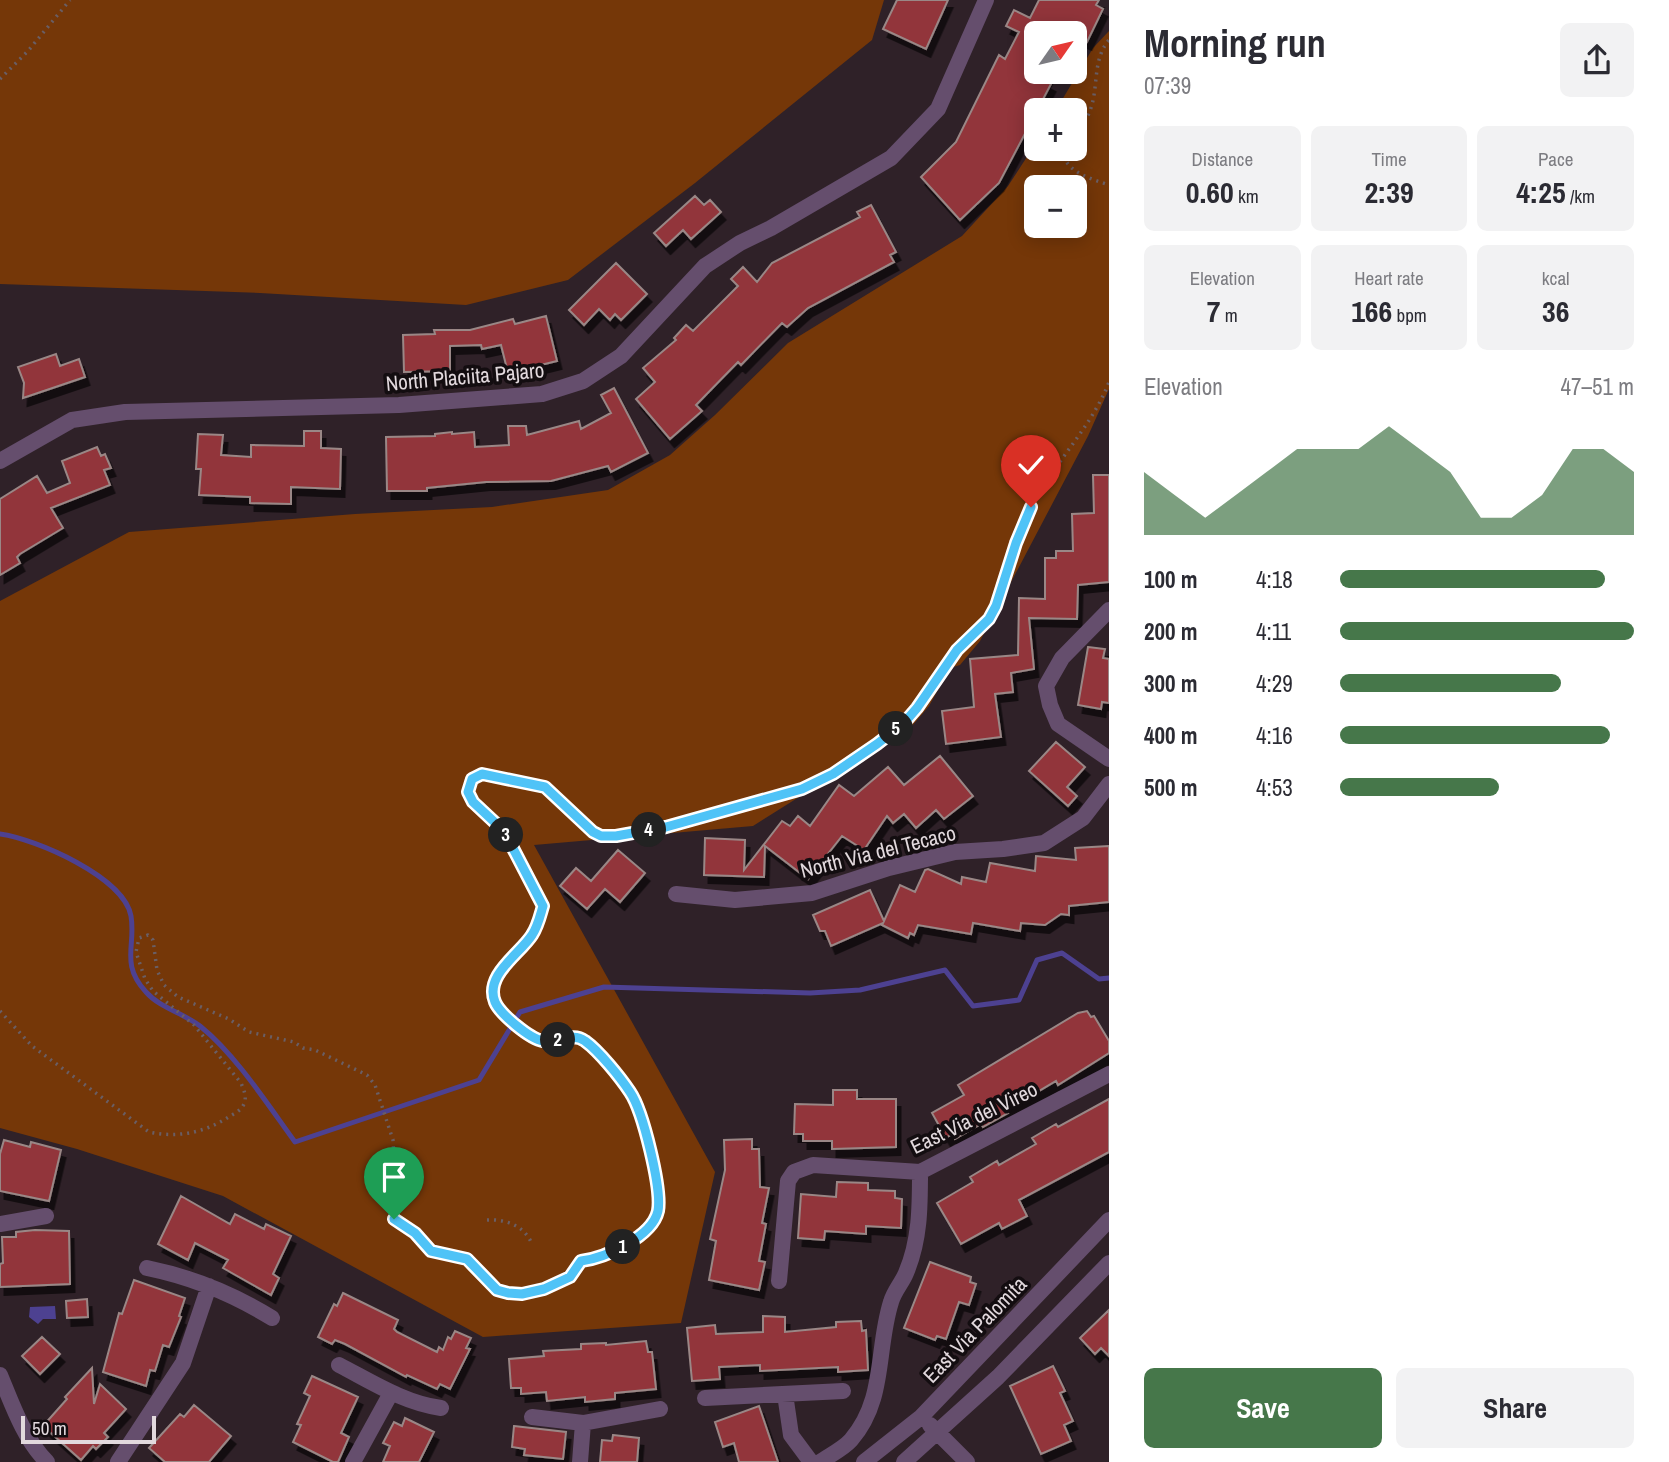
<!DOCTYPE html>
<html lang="en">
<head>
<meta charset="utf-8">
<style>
  body { margin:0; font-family:"Archivo Narrow",sans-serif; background:#f2f2f3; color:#2b2b33; height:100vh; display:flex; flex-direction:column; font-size:26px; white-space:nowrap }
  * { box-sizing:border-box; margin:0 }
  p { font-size:23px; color:#7c7c81 }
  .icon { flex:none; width:38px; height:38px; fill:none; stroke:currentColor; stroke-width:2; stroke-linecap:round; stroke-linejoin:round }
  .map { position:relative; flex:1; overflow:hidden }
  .drawer { display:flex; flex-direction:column; background:#fff; width:560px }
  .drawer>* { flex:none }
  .needle { width:46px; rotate:56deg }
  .buttons { position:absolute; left:1024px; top:21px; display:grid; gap:14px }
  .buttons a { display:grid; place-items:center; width:63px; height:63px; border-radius:10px; background:#fff; box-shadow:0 4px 18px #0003; font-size:35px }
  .scale { position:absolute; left:21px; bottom:18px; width:135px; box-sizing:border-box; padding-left:7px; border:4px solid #e2d9dd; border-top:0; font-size:19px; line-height:24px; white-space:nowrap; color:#e2d9dd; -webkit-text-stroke:5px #130d10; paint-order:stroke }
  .pin { position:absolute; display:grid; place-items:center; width:60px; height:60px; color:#fff; margin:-72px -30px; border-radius:50% 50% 50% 0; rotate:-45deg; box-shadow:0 0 7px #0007 }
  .pin .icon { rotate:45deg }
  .km { position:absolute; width:35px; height:35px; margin:-18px; border-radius:50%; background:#222; color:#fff; font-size:19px; line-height:35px; text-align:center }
  .round { display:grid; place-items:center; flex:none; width:74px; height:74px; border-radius:10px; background:#f2f2f3 }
  .overview { display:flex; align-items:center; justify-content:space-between; height:119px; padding:0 35px }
  h1 { font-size:38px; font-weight:700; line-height:52px }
  .figures { display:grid; grid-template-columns:repeat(3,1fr); gap:10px; height:119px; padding:7px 35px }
  .figures div { display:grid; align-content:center; border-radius:10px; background:#f2f2f3; text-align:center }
  .figures b { font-size:30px; font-weight:700 }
  .figures small { font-size:19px; font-weight:400 }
  .figures p { font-size:19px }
  .chart { height:196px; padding:14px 35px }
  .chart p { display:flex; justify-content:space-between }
  .chart svg { width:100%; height:126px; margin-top:7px; fill:#46774a; opacity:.7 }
  .button { display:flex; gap:14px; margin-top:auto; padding:14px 35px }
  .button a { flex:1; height:80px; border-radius:10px; background:#46774a; color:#fff; font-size:28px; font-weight:700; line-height:80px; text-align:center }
  .button a+a { background:#f2f2f3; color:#2b2b33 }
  ul { padding:0 35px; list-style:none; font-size:23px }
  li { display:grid; grid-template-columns:112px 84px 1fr; align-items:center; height:52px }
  li i { height:18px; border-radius:9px; background:#46774a }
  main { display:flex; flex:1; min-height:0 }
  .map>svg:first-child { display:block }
</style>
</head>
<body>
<main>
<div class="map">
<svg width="1109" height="1462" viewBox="0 0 1109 1462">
  <defs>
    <filter id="shadow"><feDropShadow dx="4.5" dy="8" stdDeviation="0" flood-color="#0009"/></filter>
  </defs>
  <rect width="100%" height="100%" fill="#2f2128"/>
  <!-- green -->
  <path fill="#753708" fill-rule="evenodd" d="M0,0H884L872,40L695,183L568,280L466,305L260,293L0,284Z
    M1109,31V389L1088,436L980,641L960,665L950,668L929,706L912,726L753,826L534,845L715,1172L681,1323L483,1337L223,1196L77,1149L0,1128V601L129,532L355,514L492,507L608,490L670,455L715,415L788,343L962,236L1008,186L1036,143V149H1074V110H1056L1093,48ZM1036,187H1074V226H1036Z"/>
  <!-- water -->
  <path fill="#4d4191" d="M55,1306L56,1319H43L38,1324L29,1317L30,1307Z"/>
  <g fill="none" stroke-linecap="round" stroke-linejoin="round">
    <!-- stream -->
    <path stroke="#4d4191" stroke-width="5" d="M0,834C36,839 124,877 131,916C136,946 120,964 146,992C160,1008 183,1013 200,1026C236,1055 268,1105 295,1142L479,1080L520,1012L604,987L810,993L860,990L945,970L973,1006L1019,1000L1037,960L1062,953L1099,979L1109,978"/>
  </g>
  <!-- building -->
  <path fill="#92343a" stroke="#9a8786" stroke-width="2" filter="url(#shadow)" d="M897,0H948L926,49L883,29Z
    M1039,0H1099L1096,5L1103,9L1087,42L1074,36V33H1036V72H1050L1045,81L1051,84L999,183L960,220L921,177L956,142L999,55L1005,59L1019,32L1006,26L1014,10L1030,18Z
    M695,196L704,205L710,200L721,212L691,239L683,230L666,246L654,233Z
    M871,205L896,252L890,255L894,262L808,308L787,327L782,323L741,365L738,362L696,405L702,411L670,439L636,399L655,382L643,368L676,340L674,338L686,325L693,331L738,286L731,279L743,267L757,282L772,263L860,217L857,212Z
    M616,263L647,294L621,320L615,314L610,320L599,309L584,325L569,310Z
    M546,316L557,361L508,373L501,345L482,349L481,345L450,346V371L404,372L403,335L435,334L434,330H470L513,319L515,324Z
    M56,354L60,366L79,359L85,377L23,398L24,383L18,367Z
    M614,388L648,453L611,472L608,466L551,481L486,482L427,488V491H387L386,437L435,436V434L452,432V434L474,432L475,447L509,445L508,426H526L527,435L579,421L581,429L611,413L601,395Z
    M304,431H321V448L341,449L340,489L291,487V504L250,503V497L199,495L201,469H196L198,434L223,435L221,455L251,457V445L304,446Z
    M97,447L101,456L105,454L111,468L104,470L110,485L51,508L63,528L20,554L17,557L20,563L0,575V499L37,476L47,493L70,483L62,461Z
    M1093,475H1109V582L1078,585L1077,619L1029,618L1034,669L1011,673L1013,692L995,694L1001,737L946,744L942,711L974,707L970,659L1018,655L1019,598L1045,599V558H1056V551H1073L1072,514L1094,513Z
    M1088,647L1105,649L1103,658L1109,659V703L1102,702L1101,709L1078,705Z
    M1056,742L1085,767L1067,787L1077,796L1068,806L1029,771Z
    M940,756L973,796L944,819L936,810L916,828L904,814L893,823L887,816L864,850L842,836L808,879L765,846L764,877L704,875L705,838L745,840L744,870L782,821L790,826L798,816L810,826L839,785L854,796L888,767L904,785Z
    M1109,846V902L1069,906V915L1061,914L1045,925L1021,923L1020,931L973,923L971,934L918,925L914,935L910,933L908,938L882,925L883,923L831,946L825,931H820L813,915L870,890L884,921L900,885L915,892L925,870L928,869L961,884L962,877L986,882L990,863L1035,871L1036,856L1076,860L1075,848Z
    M618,850L645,873L620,902L605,889L587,909L560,886L576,868L591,881Z
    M1087,1011L1091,1017L1094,1016L1109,1041V1053L1058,1085L1056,1081L1007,1110L1008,1113L983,1127L981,1124L955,1139L952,1134L946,1138L932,1113L964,1095L958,1085L1078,1013Z
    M833,1090H857V1099H896V1147L832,1149V1141H803V1134H794L795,1104L833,1105Z
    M1109,1099V1152L1019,1200L1027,1216L1002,1229L999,1223L961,1244L937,1203L973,1182L970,1177L997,1161L999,1165L1036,1144L1032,1138L1056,1124L1058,1127Z
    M752,1139V1149H759L760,1187L769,1188L762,1223L766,1224L759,1261L765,1262L759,1290L709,1280L716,1241L710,1239L725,1170L724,1140Z
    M4,1140L30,1147L31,1142L61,1150L49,1201L0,1191V1154Z
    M837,1182L868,1183V1190L895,1191V1198L902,1199L901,1228L866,1226V1234L825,1231L824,1240L798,1238L801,1194L836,1197Z
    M181,1196L230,1224L235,1214L264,1229L266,1224L291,1236L273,1274L279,1278L271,1295L223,1268L228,1260L195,1243L188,1260L158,1244Z
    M35,1230L69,1231L70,1284L0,1287V1264L3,1263L2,1237H16V1232Z
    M930,1262L971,1277L970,1282L976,1284L969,1305L959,1302L946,1339L937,1336L935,1340L904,1328Z
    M134,1280L185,1298L179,1316L181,1317L169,1347L163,1345L155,1371L150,1370L146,1386L103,1372L119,1313L122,1314Z
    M343,1293L398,1320L394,1329L397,1332L437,1352L439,1347L443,1350L448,1337L451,1339L455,1331L471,1338L466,1348L470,1349L450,1389L440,1384L437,1389L407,1375L406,1377L345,1344L335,1340L332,1344L318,1337L334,1304L337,1306Z
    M87,1299L88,1317L67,1318L66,1301Z
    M1109,1310V1356L1101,1348L1095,1354L1080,1338Z
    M763,1316L785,1317V1332L836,1327V1322L861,1321L862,1331L866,1330L868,1370L838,1372V1367L760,1371V1365L719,1367L720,1379L692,1381L687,1328L715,1325L716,1334L763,1332Z
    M42,1337L60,1354L40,1374L22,1356Z
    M646,1341L648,1352H652L656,1389L615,1393V1399L585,1402V1397L547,1401L546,1392L521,1394V1388H511L509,1359L544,1356L543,1351L581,1349V1344L606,1343V1345Z
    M1053,1366L1065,1391L1060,1393L1073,1421L1064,1425L1071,1441L1041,1454L1010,1386Z
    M92,1368L94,1404L100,1384L126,1409L104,1433L108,1437L96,1449L93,1446L81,1460L43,1426L67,1399L65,1397Z
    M312,1376L358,1397L341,1433L349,1437L338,1462H333L293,1442L301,1425L297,1424L310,1396L304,1393Z
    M194,1405L231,1436L209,1462H165L149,1448L180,1414L184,1417Z
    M759,1406L778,1462H739L734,1443L723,1447L715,1422Z
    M405,1418L434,1432L419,1462H383L390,1446L383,1443L394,1422L402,1426Z
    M514,1426L566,1432L563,1459L524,1455L525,1449L512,1447Z
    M613,1435L639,1438L637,1462H600L602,1440L612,1441Z"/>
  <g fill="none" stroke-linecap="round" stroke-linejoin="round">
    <!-- path -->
    <path stroke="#6a5e64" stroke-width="3.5" stroke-dasharray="2 5" stroke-linecap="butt" d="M0,79L28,51L70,0
      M1074,131C1078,127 1083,123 1086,119C1101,94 1090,62 1109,40
      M1064,149C1061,171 1092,179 1109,185
      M0,1011L32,1046L149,1132C177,1138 203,1133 227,1118C233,1114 241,1111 244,1104C247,1097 244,1090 241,1083L194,1025L153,991L145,979L136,952L139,938L148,935L153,940L157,970L164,985L178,997L229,1019L249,1032L294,1042L303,1048L315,1050L367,1075L375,1085L393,1140L394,1159L386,1190L387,1208L394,1219L415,1233L431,1251L467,1259L497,1290L508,1293L522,1294L544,1289L570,1277L581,1261C605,1258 653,1237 658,1209C661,1189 653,1166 648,1146C644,1128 641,1110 631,1095C620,1075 601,1058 586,1041C569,1031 552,1046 533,1038C525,1034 519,1026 512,1021C470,983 510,967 531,936C538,927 540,916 543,906L504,831L473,802L468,792L472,779L482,774L545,787L593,832C618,843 680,824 707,816C786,794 860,774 916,709C932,691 941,670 956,652C968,636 986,627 994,608C998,601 999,591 1002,583C1010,558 1019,532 1031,509C1052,464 1091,429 1109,382
      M487,1220C505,1219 524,1225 532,1244"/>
    <!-- minor -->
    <path stroke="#654e6d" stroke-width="16" d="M0,461L72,420L125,412L399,405L542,394L583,381L621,356L705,266L740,243L771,228L891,158L938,109L986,0
      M1109,610L1062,658L1046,686L1050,705L1058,724L1109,759
      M676,894L735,900L812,893L889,868L955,852L1003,849L1044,843L1083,818L1109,784
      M0,1224L46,1216
      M147,1268C191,1277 233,1294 272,1318
      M779,1281L788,1181L794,1172L813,1165L920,1172L1109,1074
      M339,1365C372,1382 404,1403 441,1408
      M0,1375C12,1404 24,1439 47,1462
      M785,1394L791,1435L811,1462
      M705,1398L843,1391
      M532,1417L583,1423L660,1409
      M930,1425L967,1462
      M118,1462L183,1363L209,1286
      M353,1462L391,1393
      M580,1462L583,1423
      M820,1462C830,1455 843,1449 851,1440C886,1400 876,1349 891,1302C894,1291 902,1283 906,1273C920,1240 920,1207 920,1172
      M864,1462L921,1417L1109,1220
      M904,1462L998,1377L1109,1263"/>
  </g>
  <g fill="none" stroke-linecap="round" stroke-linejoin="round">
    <!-- route casing -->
    <g stroke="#fff" stroke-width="14">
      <path id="route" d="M394,1219L415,1233L431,1251L467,1259L497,1290L508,1293L522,1294L544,1289L570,1277L581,1261C605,1258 652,1237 658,1211C662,1189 643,1111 630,1092C620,1077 599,1051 585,1041C572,1031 557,1044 543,1041C530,1039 500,1014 495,1002C484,975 520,954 532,935C538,926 540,916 543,906L504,831L473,802L468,792L472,779L482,774L545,787L593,832L601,836H616L666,827L802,789L833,774L877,744L904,723L917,708L957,650L989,619L996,606L1016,543L1031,507"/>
    </g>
    <!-- route -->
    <use href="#route" stroke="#4fc3f7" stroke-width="9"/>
  </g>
  <g text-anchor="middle" stroke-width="7" stroke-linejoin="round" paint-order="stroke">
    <!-- street labels -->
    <g font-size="21" fill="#e2d9dd" stroke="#130d10">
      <text transform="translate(465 377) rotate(-5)" y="7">North Placiita Pajaro</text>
      <text transform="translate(878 852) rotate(-14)" y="7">North Via del Tecaco</text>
      <text transform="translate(974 1118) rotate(-26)" y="7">East Via del Vireo</text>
      <text transform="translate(975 1330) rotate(-46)" y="7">East Via Palomita</text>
    </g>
  </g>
</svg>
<div class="buttons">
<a><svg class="needle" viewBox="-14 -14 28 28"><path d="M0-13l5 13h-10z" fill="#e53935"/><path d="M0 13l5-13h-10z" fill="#7c7c81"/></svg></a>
<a>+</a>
<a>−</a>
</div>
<div class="scale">50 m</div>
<div class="pin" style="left:394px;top:1219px;background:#1e9e55"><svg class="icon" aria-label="arrive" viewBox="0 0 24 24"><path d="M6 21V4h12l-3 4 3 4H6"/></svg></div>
<div class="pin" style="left:1031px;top:507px;background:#d93025"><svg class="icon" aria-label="check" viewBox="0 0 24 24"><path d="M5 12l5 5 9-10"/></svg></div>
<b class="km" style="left:623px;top:1247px">1</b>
<b class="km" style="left:558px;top:1040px">2</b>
<b class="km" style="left:506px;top:835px">3</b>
<b class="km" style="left:649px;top:830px">4</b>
<b class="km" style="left:896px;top:729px">5</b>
</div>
<section class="drawer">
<div class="overview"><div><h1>Morning run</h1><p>07:39</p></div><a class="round"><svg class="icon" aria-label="share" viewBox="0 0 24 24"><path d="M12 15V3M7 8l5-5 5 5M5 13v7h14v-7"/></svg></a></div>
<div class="figures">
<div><p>Distance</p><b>0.60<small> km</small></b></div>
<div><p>Time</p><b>2:39</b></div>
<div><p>Pace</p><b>4:25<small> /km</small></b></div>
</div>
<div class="figures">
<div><p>Elevation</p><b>7<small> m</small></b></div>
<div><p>Heart rate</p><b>166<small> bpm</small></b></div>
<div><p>kcal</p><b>36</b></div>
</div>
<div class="chart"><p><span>Elevation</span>47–51 m</p>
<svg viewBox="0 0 160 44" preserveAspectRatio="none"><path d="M0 44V22L10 30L20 38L30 30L40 22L50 14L60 14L70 14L80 6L90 14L100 22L110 38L120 38L130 30L140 14L150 14L160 22V44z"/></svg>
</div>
<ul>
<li><b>100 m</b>4:18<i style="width:90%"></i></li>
<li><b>200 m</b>4:11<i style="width:100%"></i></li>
<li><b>300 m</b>4:29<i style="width:75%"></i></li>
<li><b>400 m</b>4:16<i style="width:92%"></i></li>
<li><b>500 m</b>4:53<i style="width:54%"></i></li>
</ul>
<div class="button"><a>Save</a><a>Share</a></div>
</section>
</main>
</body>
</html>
